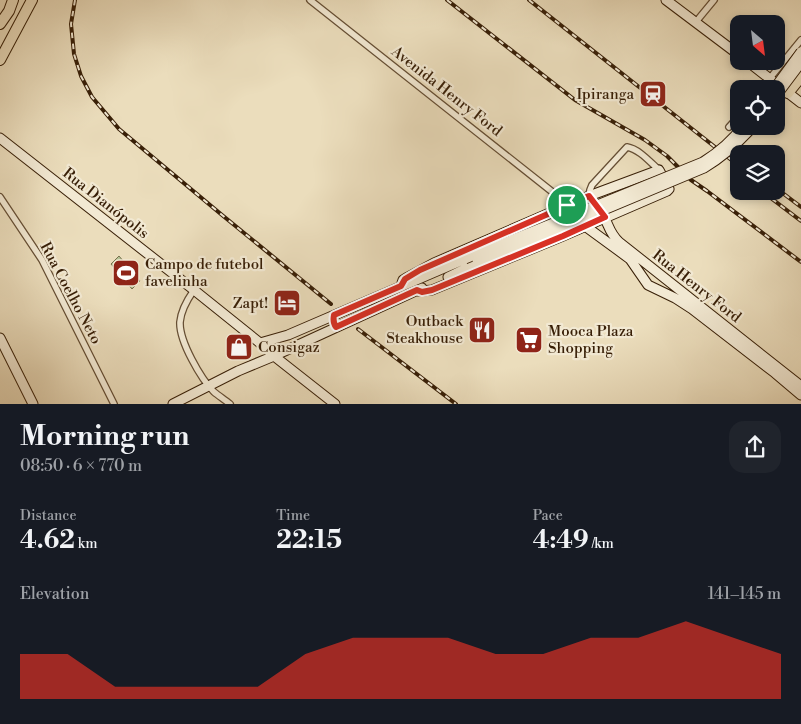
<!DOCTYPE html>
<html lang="en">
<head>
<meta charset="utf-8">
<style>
  body { margin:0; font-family:"Libre Bodoni",serif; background:#20242c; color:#f1f3f6; height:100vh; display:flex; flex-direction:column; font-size:19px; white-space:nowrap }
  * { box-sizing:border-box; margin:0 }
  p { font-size:16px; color:#9ea1a6 }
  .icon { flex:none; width:28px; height:28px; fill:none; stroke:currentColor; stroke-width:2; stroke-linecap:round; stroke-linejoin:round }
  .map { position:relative; height:404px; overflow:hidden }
  .drawer { display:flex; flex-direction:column; background:#171b24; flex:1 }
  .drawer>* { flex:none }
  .needle { width:32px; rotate:152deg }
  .buttons { position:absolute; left:730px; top:15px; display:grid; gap:10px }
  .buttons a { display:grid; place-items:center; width:55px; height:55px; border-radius:10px; background:#171b24; box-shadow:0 2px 8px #0003; font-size:25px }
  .pin { position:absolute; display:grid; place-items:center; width:42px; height:42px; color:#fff; margin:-21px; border:2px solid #fff; border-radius:50%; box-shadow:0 1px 5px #0007 }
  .round { display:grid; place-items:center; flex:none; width:52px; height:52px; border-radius:15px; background:#20242c }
  .overview { display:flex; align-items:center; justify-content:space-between; height:85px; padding:0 20px }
  h1 { font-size:28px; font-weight:700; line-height:38px }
  .stats { display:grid; grid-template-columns:repeat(3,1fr); gap:8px; height:85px; padding:5px 20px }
  .stats div { display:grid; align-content:center }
  .stats b { font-size:25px; font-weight:700 }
  .stats small { font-size:14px; font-weight:400 }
  .stats p { font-size:14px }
  .chart { height:140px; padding:10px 20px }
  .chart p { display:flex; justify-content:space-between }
  .chart svg { width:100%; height:90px; margin-top:5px; fill:#d93025; opacity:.7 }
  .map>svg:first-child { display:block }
</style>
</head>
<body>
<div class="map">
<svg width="801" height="404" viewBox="0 0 801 404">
  <rect width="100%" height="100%" fill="#ebddbc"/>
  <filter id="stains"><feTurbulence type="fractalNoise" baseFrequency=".004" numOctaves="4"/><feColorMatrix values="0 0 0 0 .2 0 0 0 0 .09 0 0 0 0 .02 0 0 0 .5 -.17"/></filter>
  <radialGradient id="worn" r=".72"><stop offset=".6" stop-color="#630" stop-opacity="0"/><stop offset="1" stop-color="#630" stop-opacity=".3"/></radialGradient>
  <!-- green -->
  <path fill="#b4c293" stroke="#76704d" d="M119,256L140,281L132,289L111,264Z"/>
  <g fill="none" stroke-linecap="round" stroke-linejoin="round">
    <!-- street casing -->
    <g stroke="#654e34" stroke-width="8">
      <path id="street" d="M310,0L560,198L567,205
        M695,23L714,0
        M761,89L801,40
        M729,127L739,116
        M589,196L590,190L592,185L627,147C639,149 650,162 659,170
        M0,197L42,260L114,404
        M194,290C187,300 181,310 180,322C179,341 201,379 214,392C219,396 225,400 230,404"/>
    </g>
    <!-- secondary casing -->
    <g stroke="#381f07" stroke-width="11">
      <path id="secondary" d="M666,0L739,55
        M747,61L801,103
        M0,138L194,290L260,343L274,356L335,404
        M567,205L585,226L630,259L648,285L675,298L692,309L775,373L801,395
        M601,212C609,223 608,232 619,242L801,386
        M448,277L477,263
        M401,286L403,280L408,277L434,263L589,196L659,170L668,187L669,189L667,191L563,236L432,290L422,291H417
        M0,338L33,404
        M260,343L288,335L465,259
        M173,404L238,371L274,356L422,288"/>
    </g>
    <!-- highway casing -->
    <g stroke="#381f07" stroke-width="12">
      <path id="highway" d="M0,24L9,11L13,0
        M0,60L32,0
        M788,93L801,77"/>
    </g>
    <!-- street -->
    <use href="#street" stroke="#f2e9d3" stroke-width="5.5"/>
    <!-- secondary -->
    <use href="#secondary" stroke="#f2e9d3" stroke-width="9"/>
    <!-- highway -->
    <use href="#highway" stroke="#ebddbc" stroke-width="10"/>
    <!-- rail casing -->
    <g stroke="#381f07" stroke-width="4">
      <path id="rail" d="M75,0L71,24L74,54L81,76L92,97L119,129L222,215L331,304
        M447,0L575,100L645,140L667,156L691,180L707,191L801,262
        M529,0L739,166
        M776,188L801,207
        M763,192L801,221
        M358,329L456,404"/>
    </g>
    <!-- rail -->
    <use href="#rail" stroke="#f2e9d3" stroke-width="2" stroke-dasharray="5.5" stroke-linecap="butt"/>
    <!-- secondary-bridge casing -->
    <g stroke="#381f07" stroke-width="11" stroke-linecap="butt">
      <path id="secondary-bridge" d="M774,89L801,52
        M776,96L800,64
        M465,259L703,162C719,152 732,141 743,126
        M477,263L704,168C723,157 736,145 751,129"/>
    </g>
    <!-- secondary-bridge -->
    <use href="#secondary-bridge" stroke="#f2e9d3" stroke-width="9"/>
  </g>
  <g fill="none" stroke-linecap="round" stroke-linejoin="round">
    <!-- route casing -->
    <g stroke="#fff" stroke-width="10">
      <path id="route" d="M589,196L605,217L563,236L432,290L422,292L417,290L336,327C333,323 333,320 334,315L401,286L405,279L420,270Z"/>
    </g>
    <!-- route -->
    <use href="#route" stroke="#d93025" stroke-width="6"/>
  </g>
  <!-- icons -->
  <defs>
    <g id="station-square" transform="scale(1.4375)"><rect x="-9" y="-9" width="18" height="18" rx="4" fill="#8f2418" stroke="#f2e9d3"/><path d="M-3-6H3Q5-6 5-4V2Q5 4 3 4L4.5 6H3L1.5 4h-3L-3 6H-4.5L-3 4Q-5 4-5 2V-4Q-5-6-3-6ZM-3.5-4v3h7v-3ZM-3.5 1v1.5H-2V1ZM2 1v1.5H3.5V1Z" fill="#fff"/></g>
    <g id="stadium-square" transform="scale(1.4375)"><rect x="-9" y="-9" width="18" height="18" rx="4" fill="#8f2418" stroke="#f2e9d3"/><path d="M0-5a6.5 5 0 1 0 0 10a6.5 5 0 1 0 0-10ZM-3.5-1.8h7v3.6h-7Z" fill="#fff"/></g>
    <g id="hotel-square" transform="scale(1.4375)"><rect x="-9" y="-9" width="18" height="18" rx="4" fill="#8f2418" stroke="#f2e9d3"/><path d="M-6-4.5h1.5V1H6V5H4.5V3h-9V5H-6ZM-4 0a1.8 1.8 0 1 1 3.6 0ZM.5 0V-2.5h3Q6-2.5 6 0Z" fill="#fff"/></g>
    <g id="restaurant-square" transform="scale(1.4375)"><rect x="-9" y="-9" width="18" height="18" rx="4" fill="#8f2418" stroke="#f2e9d3"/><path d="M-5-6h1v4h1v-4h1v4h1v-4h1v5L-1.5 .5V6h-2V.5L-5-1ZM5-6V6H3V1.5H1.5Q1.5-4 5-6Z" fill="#fff"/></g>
    <g id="supermarket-square" transform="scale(1.4375)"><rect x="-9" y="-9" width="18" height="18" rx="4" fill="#8f2418" stroke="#f2e9d3"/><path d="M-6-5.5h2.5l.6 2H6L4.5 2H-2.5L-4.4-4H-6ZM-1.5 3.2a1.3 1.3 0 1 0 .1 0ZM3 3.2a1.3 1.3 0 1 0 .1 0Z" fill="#fff"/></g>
    <g id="shop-square" transform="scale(1.4375)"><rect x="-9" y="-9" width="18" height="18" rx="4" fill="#8f2418" stroke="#f2e9d3"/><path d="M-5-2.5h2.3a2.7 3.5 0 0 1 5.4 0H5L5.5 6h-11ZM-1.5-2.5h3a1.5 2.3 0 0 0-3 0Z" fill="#fff"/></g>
  </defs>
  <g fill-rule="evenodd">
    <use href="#station-square" x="653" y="94"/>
    <use href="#stadium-square" x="126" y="273"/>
    <use href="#hotel-square" x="287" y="303"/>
    <use href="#restaurant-square" x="482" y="330"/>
    <use href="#supermarket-square" x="529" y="340"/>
    <use href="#shop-square" x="239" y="347"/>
  </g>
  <g text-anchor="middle" stroke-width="4.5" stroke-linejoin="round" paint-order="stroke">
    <!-- street labels -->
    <g font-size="15" fill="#381f07" stroke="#f2e9d3">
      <text transform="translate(447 91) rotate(38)" y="5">Avenida Henry Ford</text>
      <text transform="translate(106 203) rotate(38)" y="5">Rua Dianópolis</text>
      <text transform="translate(697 286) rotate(38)" y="5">Rua Henry Ford</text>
      <text transform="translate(71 293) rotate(62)" y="5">Rua Coelho Neto</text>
    </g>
    <!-- poi labels -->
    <g font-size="15" fill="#381f07" stroke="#f2e9d3" text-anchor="end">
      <text x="634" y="99">Ipiranga</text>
      <text x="145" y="269" text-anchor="start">Campo de futebol<tspan x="145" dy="17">favelinha</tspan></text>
      <text x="268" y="308">Zapt!</text>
      <text x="463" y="326">Outback<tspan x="463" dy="17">Steakhouse</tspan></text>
      <text x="548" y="336" text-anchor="start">Mooca Plaza<tspan x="548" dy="17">Shopping</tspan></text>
      <text x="258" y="352" text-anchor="start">Consigaz</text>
    </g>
  </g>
  <rect width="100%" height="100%" filter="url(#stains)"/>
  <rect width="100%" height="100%" fill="url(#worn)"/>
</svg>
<div class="buttons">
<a><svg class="needle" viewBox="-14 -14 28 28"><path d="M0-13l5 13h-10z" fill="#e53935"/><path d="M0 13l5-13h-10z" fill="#9ea1a6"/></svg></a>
<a><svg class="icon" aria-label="locate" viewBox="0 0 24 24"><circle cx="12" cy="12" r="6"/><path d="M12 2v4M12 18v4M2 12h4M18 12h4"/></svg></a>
<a><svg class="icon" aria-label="layers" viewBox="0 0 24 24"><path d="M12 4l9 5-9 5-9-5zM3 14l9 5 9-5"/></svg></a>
</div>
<div class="pin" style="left:567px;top:205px;background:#1e9e55"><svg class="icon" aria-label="arrive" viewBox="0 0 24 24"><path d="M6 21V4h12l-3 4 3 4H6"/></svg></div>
</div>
<section class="drawer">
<div class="overview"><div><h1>Morning run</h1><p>08:50 · 6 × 770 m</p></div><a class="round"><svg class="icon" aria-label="share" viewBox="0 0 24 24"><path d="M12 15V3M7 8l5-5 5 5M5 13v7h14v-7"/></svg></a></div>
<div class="stats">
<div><p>Distance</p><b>4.62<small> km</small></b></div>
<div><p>Time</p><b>22:15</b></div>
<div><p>Pace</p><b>4:49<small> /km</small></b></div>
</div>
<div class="chart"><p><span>Elevation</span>141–145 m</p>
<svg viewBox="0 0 160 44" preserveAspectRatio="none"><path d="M0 44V22L10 22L20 38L30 38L40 38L50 38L60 22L70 14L80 14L90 14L100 22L110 22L120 14L130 14L140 6L150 14L160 22V44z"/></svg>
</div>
</section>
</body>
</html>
